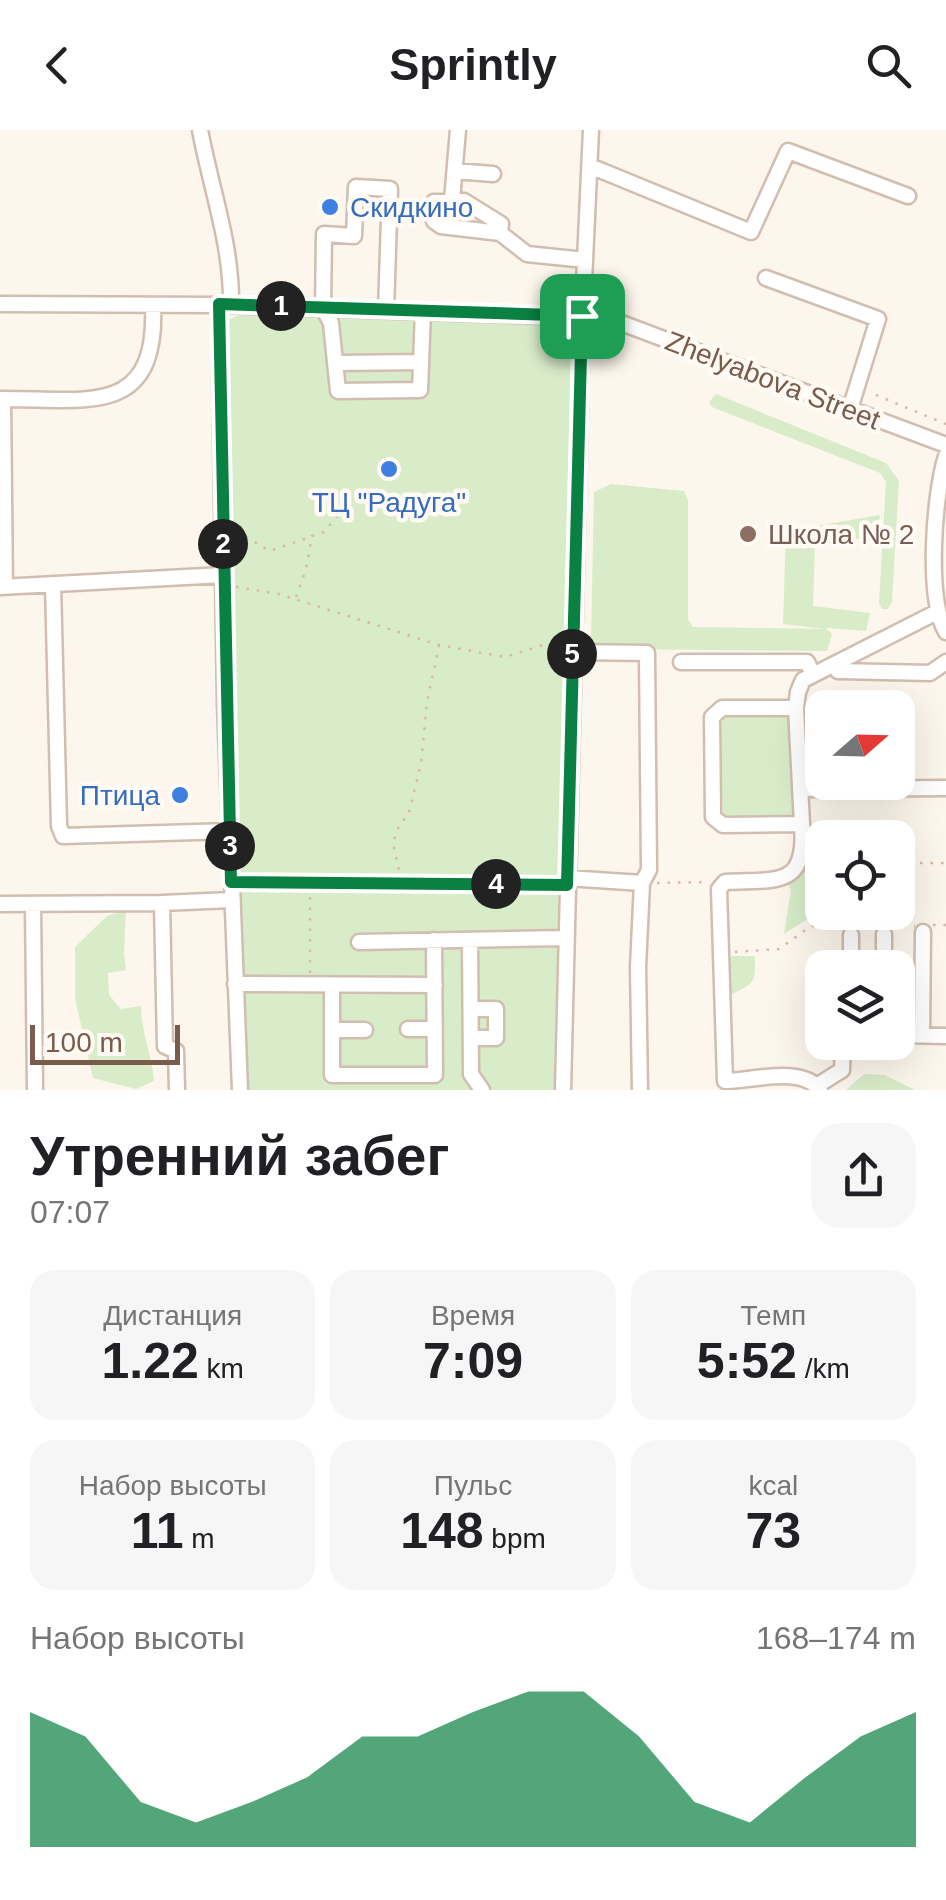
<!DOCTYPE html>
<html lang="ru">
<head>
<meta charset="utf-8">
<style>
  body { margin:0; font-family:Helvetica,sans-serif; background:#f6f6f6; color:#202124; height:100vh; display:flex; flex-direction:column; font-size:38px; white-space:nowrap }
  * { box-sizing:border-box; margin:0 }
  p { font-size:32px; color:#757577 }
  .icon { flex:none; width:55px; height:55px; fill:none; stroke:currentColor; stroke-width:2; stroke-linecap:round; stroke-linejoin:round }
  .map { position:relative; height:960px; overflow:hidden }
  .drawer { display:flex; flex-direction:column; background:#fff; flex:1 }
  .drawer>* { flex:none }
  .needle { width:65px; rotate:70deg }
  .buttons { position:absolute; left:805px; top:560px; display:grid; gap:20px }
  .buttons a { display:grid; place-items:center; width:110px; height:110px; border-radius:20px; background:#fff; box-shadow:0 10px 40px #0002; font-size:50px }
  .scale { position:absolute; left:30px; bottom:25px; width:150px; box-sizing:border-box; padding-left:10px; border:5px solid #7a5c4d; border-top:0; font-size:28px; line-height:35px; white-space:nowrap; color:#7a5c4d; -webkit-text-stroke:8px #fffaf3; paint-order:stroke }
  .pin { position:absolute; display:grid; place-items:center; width:85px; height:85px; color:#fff; margin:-42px; border-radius:20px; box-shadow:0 5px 15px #0006 }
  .km { position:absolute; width:50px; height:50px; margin:-25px; border-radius:50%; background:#222; color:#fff; font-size:28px; line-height:50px; text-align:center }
  .round { display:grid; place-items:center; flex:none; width:105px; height:105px; border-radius:30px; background:#f6f6f6 }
  .head { display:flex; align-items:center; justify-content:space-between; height:170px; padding:0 30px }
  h1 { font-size:55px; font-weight:800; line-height:75px }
  .figures { display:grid; grid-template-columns:repeat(3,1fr); gap:15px; height:170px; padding:10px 30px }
  .figures div { display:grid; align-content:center; border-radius:25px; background:#f6f6f6; text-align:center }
  .figures b { font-size:50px; font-weight:800 }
  .figures small { font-size:28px; font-weight:400 }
  .figures p { font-size:28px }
  .chart { height:280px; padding:20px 30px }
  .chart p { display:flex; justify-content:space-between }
  .chart svg { width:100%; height:180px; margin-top:10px; fill:#0b8043; opacity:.7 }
  header { display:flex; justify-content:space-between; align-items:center; height:130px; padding:0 30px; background:#fff; font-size:45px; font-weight:800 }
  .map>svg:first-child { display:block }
</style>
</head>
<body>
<header><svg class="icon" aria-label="back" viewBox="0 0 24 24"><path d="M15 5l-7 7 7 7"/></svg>Sprintly<svg class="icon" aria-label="search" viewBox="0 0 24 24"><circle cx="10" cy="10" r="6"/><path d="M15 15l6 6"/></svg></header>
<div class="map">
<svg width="946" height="960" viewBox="0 0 946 960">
  <rect width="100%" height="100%" fill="#fdf6ec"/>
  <!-- green -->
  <path fill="#d8ecc9" d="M243,183L554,192L561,193L571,206L554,960H244L231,575L226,191Z
    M716,264L886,333L899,351L892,472L888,479H882L879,473L886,352L880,343L712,277L709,272Z
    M611,354L684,361L688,370V489L693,497L824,499L783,494L786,401L880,385L876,407L815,414L813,476L870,483L866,501L826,498L832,504L827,521L602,519L591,511L594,362Z
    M792,581L796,687L723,690L719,584Z
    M810,729L814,785L784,804L791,760L787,752Z
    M126,780L124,823L126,840L108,843L109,865L121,879L141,876C141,902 152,925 154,951L136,959L93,948L75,868V817L107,786Z
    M730,826H755C755,854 755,853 730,865Z
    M864,944L885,945L915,960H846Z"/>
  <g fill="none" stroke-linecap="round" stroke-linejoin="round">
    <!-- minor casing -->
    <g stroke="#d1beb0" stroke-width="19">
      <path id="minor" d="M200,0C211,59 232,115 231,175
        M590,36L751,102L788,21L908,66
        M455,41L493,44
        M452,70L458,0
        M500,103L501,94L464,71L434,72L431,81L434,91L441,96L500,103L527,124L585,130
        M766,148L878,189L850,279
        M0,174L219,175L608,188L946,315
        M219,175L225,575L240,960
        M386,180L390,59L356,57L354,106L324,104L323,178L331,193L338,261L420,260L423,181
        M338,233L421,232
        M0,269C85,268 158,290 153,175
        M3,269L5,457
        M946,326C934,364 926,468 946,502
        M53,454L59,696L63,706L230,701
        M0,457L223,445
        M681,532H807L813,544
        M834,534L838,541L930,543L946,532
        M796,578L802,694
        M799,625H822
        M800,659L946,658
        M567,748L642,753L649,740L647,523L572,522
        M0,774L162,773
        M33,775L35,960
        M851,805V838
        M470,810L471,944L482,960
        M359,812L565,808
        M884,838V804
        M235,854L435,855
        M332,855V945H435L434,810
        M471,879H496V908H471
        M408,899H435
        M332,900H365
        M898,905L946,906
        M922,905L923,802
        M818,955L842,940L843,912
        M177,960L176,921L165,916L162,773L231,770
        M563,960L582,196L591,0
        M640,960L638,837L642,753
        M820,960C802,935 752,951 725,951L719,759L725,752C777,749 807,759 802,694L723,695L713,687L712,587L722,578H796L798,562L803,550L937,482"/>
    </g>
    <!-- path -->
    <path stroke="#d9b8a5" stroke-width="2.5" stroke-dasharray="2.5 8" stroke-linecap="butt" d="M876,265L946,294
      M236,407L244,405L269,421L311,407
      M236,457L279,464L439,515L505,527L543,515L561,519
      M296,467L306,439L312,406L324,402L342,380
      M899,733H946
      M401,750L393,713L400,693L408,686L421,634L427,572L439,516
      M243,752L555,755
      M657,753L709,752
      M933,795H946
      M858,796H875
      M893,796H915
      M735,822L779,819L811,796H845
      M310,843V751"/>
    <!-- minor -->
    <use href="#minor" stroke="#fff" stroke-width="14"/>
  </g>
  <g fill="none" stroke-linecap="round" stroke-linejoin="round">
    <!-- route casing -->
    <g stroke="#fff" stroke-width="20">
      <path id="route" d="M219,174L582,186L567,755L231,752Z"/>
    </g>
    <!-- route -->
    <use href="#route" stroke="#0b8043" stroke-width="12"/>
  </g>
  <!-- markers -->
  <g fill="#3f7fe0" stroke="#fffaf3" stroke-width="4">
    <circle cx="330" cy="77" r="10"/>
    <circle cx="389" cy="339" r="10"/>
    <circle cx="180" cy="665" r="10"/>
  </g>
  <circle fill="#8d6e63" stroke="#fffaf3" stroke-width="4" cx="748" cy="404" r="10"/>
  <g text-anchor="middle" stroke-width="9" stroke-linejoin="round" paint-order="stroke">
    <!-- shop labels -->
    <g font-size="28" fill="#366cbe" stroke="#fffaf3" text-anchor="start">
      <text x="350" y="87">Скидкино</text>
      <text x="389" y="382" text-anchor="middle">ТЦ "Радуга"</text>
      <text x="160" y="675" text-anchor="end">Птица</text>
    </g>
    <!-- street labels -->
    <g font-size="28" fill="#7a5c4d" stroke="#fffaf3">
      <text transform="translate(773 250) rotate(21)" y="10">Zhelyabova Street</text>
    </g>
    <!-- education labels -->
    <g font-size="28" fill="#785e54" stroke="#fffaf3" text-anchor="start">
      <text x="768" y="414">Школа № 2</text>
    </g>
  </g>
</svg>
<div class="buttons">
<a><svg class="needle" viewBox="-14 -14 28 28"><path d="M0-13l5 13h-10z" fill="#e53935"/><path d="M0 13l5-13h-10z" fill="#757577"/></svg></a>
<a><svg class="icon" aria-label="locate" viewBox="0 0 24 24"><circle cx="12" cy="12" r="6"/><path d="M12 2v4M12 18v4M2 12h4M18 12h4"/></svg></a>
<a><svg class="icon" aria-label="layers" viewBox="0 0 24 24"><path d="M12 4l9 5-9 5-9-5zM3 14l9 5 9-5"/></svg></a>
</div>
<div class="scale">100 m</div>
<div class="pin" style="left:582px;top:186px;background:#1e9e55"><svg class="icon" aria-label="arrive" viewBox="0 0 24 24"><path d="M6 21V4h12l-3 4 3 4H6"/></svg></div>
<b class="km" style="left:281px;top:176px">1</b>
<b class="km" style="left:223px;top:414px">2</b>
<b class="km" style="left:230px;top:716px">3</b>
<b class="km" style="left:496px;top:754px">4</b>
<b class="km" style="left:572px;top:524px">5</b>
</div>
<section class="drawer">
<div class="head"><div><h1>Утренний забег</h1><p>07:07</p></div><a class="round"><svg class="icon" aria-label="share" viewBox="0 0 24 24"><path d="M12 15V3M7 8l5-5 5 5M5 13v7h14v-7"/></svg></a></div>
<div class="figures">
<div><p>Дистанция</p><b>1.22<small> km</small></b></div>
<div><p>Время</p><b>7:09</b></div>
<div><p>Темп</p><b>5:52<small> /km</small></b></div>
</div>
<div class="figures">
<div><p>Набор высоты</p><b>11<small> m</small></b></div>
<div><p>Пульс</p><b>148<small> bpm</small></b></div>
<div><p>kcal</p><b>73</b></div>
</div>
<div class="chart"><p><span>Набор высоты</span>168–174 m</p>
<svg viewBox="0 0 160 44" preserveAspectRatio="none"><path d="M0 44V11L10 17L20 33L30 38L40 33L50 27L60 17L70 17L80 11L90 6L100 6L110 17L120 33L130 38L140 27L150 17L160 11V44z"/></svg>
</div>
</section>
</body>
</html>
